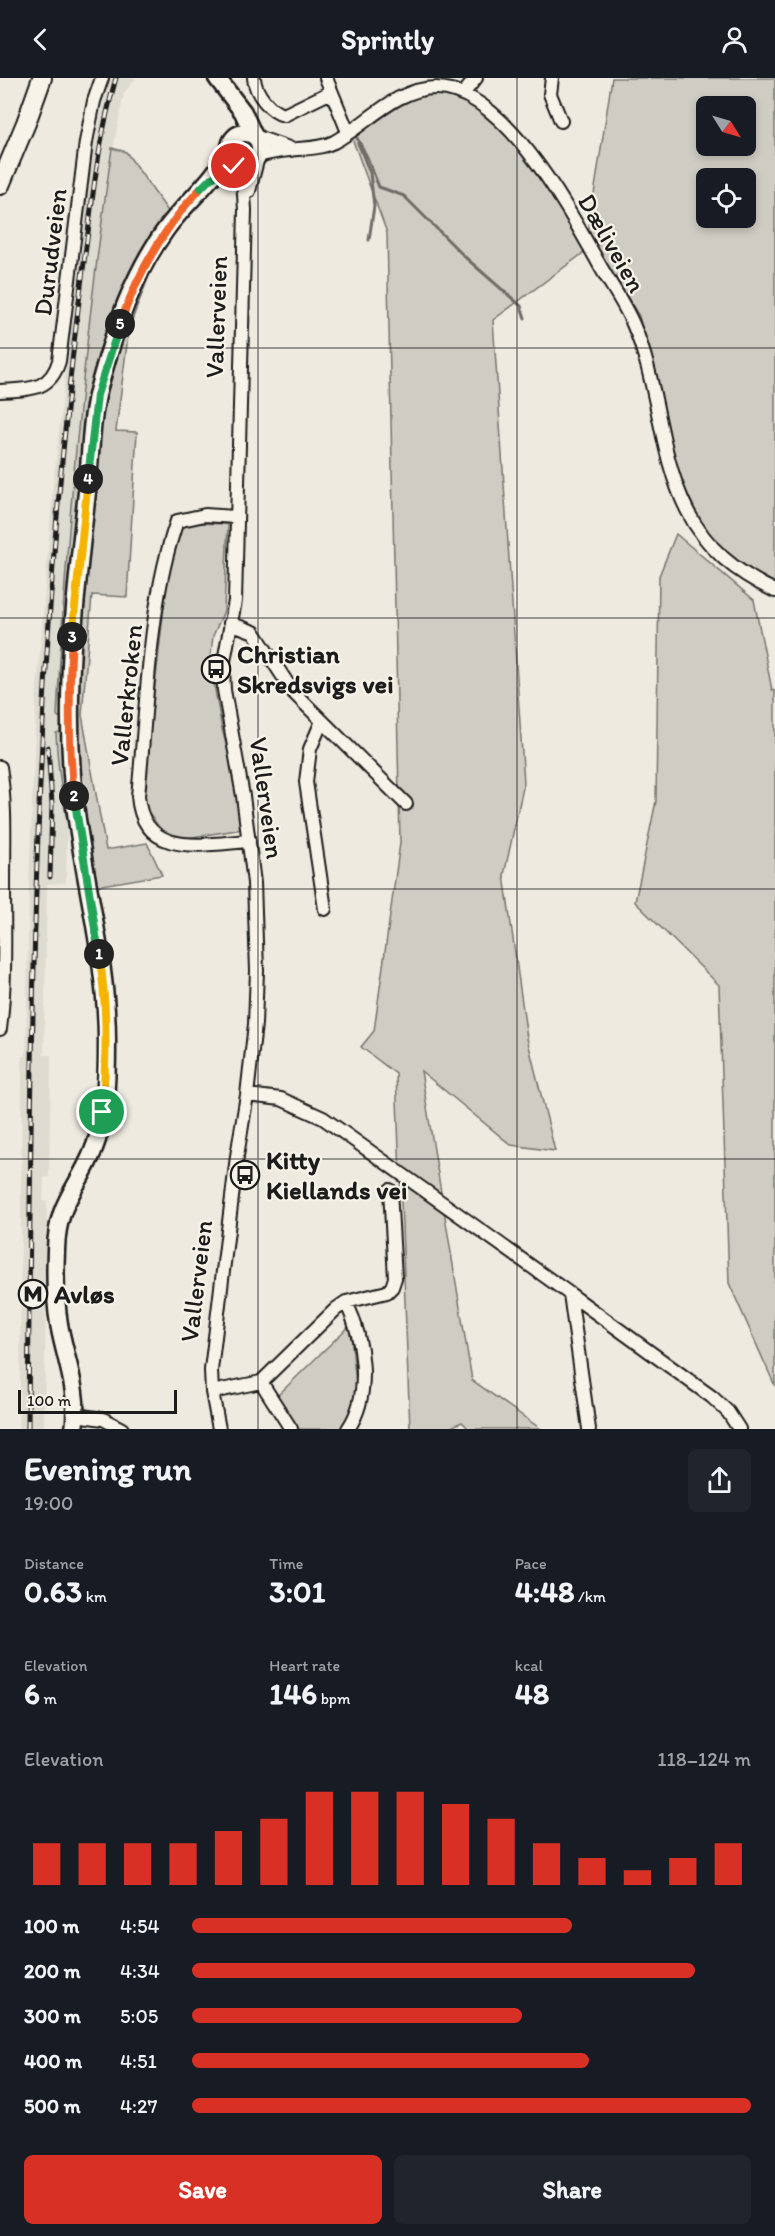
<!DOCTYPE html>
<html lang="en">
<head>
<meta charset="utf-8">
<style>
  body { margin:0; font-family:Itim,sans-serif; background:#20242c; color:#f1f3f6; height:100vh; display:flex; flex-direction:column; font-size:22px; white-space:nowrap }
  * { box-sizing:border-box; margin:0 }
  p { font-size:20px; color:#9ea1a6 }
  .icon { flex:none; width:33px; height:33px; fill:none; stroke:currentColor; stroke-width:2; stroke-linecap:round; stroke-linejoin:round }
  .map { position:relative; height:1351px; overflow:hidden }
  .drawer { display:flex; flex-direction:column; background:#171b24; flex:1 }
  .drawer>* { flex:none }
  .needle { width:39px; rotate:127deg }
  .tools { position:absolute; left:696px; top:18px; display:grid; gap:12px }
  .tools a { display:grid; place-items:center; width:60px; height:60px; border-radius:9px; background:#171b24; box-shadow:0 3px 9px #0003; font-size:30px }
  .scale { position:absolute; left:18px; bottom:15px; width:159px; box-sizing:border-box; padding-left:6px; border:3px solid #1c1c1c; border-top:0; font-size:16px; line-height:21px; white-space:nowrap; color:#1c1c1c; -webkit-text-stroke:4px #f7f3e8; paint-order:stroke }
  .pin { position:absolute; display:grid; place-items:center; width:51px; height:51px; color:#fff; margin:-26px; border:3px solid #fff; border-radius:50%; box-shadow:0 2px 6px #0007 }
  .km { position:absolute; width:30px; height:30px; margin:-15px; border-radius:50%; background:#222; color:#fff; font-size:16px; line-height:30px; text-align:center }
  .round { display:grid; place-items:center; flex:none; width:63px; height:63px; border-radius:9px; background:#20242c }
  .summary { display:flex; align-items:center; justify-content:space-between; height:102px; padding:0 24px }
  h1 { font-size:33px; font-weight:700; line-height:45px }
  .metrics { display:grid; grid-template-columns:repeat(3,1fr); gap:9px; height:102px; padding:6px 24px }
  .metrics div { display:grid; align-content:center }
  .metrics b { font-size:30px; font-weight:700 }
  .metrics small { font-size:16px; font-weight:400 }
  .metrics p { font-size:16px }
  .chart { height:168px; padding:12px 24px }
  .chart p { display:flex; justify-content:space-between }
  .chart svg { width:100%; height:108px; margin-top:6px; stroke:#d93025; stroke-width:6 }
  .action { display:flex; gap:12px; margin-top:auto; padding:12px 24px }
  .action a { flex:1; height:69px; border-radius:9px; background:#d93025; color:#fff; font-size:24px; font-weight:700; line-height:69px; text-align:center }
  .action a+a { background:#20242c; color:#f1f3f6 }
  ul { padding:0 24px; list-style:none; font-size:20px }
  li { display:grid; grid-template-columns:96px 72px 1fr; align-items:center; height:45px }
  li i { height:15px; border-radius:8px; background:#d93025 }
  header { display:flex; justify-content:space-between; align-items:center; height:78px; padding:0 24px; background:#171b24; font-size:27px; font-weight:700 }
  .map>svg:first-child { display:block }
</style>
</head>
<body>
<header><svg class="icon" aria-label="back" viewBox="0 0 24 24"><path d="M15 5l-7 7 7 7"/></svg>Sprintly<svg class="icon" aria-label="person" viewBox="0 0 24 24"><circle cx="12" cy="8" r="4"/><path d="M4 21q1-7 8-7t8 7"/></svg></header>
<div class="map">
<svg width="775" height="1351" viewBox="0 0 775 1351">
  <rect width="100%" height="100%" fill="#eeeae0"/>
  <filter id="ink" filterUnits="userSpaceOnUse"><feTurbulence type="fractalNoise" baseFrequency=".0167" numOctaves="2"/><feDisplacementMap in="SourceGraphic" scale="12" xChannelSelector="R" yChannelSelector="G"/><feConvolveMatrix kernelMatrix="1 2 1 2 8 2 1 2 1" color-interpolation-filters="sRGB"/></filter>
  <g filter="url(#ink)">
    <!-- built -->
    <path fill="#dedbd1" d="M109,0H136L124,15L108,97L82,315L62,529L57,638L61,639L60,655H56L57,680L67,751L66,805L47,806L44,977H51L49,1099L44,1100L43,1123H47L44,1351H23L18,1350L20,1308L22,985V978H26L29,807L36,624L53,409L72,233L90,94L101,31Z"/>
    <!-- green -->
    <path fill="#cfccc3" stroke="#767470" stroke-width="1.5" fill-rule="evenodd" d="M612,0H775V511L713,469L679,398L639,238L588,155ZM706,28H746V68H706ZM706,100H746V140H706Z
      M433,10L464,17L500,45L540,97L586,173L493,242L524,705L504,797L527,960L555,1073L511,1067L421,993L472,1302L541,1351H469L462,1344L447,1351H410L396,996L361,969L374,953L400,765L387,155L352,60L404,20Z
      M112,70L126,74L177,146L162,164L129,250L116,353L137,354L127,519L92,517L82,637L106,772L147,765L162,797L84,810C69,759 58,709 56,655L60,654L61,640L57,638C66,448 85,258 112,70Z
      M197,445L228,446L224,533L213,558L210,584L222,651L239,716L243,751L186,760L163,755L145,729V695L170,477L181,449Z
      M676,456L754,522L772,612L775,613V1308L729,1205L719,907L635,824L656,723L659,498Z
      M350,1247L357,1316L354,1333L343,1351H298L276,1319Z"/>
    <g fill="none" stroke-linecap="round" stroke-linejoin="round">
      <!-- stream -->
      <path stroke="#6f6d69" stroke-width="3" d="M357,60L367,79L379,109L404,118L466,180L521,228L525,240
        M358,65L370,95L374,128L369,162"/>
      <!-- street casing -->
      <g stroke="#1c1c1c" stroke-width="16">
        <path id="street" d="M254,0C255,15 270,34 284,37L331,14
          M326,0L348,54
          M552,0L550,16L561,43
          M463,16L476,0
          M257,59L289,70
          M258,78C269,75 279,73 289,72C304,70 320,71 334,64C367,46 396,10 436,10C504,10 570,134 599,186C610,206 624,225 633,246C659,305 658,374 687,432C707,472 736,494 775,513
          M249,113L258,79
          M0,313C27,311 50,314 59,283L86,64L94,23L102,0
          M235,439L205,437L177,443C148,525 147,631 138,718C143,781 204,766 249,763
          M230,545L254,554L293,614L406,726
          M322,643L310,671L306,704L325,831
          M0,689C6,727 4,766 4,804C4,853 6,903 0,951
          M247,1017L281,1021L323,1040L570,1216L589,1351
          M570,1216L712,1319L728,1334L739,1351
          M346,1224C364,1261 372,1316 348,1351
          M261,1304L291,1351
          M212,1314L261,1304L336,1231L346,1224L387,1214L392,1209L395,1200L390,1112
          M76,1337L103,1341L122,1351
          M219,1351L212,1314L211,1292L237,1078L247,1017L255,946L257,893L254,805L243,718L224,612L223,589L235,523L245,132L242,85"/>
      </g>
      <!-- secondary casing -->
      <g stroke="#1c1c1c" stroke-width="21">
        <path id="secondary" d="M217,0L243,34L253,56
          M230 70a15 15 0 1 1 30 0a15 15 0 1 1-30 0Z
          M74,1351C80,1314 65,1281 59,1246C55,1222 55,1197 56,1172C57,1124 77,1113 93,1073C106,1042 107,1001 107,968C108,880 81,795 73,709C64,610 76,512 87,414C91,377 90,338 101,302C115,251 133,197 164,154C184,125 215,103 230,70"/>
      </g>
      <!-- primary casing -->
      <g stroke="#1c1c1c" stroke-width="22">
        <path id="primary" d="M0,107L26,45L42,0"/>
      </g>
      <!-- street -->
      <use href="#street" stroke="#f7f3e8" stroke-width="12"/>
      <!-- secondary -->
      <use href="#secondary" stroke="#f7f3e8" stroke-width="16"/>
      <!-- primary -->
      <use href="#primary" stroke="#f7f3e8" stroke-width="18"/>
      <!-- rail casing -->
      <g stroke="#1c1c1c" stroke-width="5">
        <path id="rail" d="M48,669L52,726L50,799
          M28,1351C31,1015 31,678 66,343C72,278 80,212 89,147C95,97 102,48 116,0"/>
      </g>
      <!-- rail -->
      <use href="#rail" stroke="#f7f3e8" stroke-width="3" stroke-dasharray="9" stroke-linecap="butt"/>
    </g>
  </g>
  <g fill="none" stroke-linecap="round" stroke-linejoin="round" filter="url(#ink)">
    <!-- split-1 casing -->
    <g stroke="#fff" stroke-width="12">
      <path id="split-1" d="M99,876C108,929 107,980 102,1034"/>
    </g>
    <!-- split-2 casing -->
    <g stroke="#fff" stroke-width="12">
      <path id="split-2" d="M74,718L99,876"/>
    </g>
    <!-- split-3 casing -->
    <g stroke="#fff" stroke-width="12">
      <path id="split-3" d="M72,559C69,612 68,666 74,718"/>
    </g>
    <!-- split-4 casing -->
    <g stroke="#fff" stroke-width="12">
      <path id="split-4" d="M72,559L88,401"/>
    </g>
    <!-- split-5 casing -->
    <g stroke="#fff" stroke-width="12">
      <path id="split-5" d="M88,401L97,317L120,246"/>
    </g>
    <!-- split-6 casing -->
    <g stroke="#fff" stroke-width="12">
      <path id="split-6" d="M120,246C138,194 163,150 201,110"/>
    </g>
    <!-- split-7 casing -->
    <g stroke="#fff" stroke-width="12">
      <path id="split-7" d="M201,110L210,101L234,88"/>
    </g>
    <!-- split-1 -->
    <use href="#split-1" stroke="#f5b400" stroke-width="8"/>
    <!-- split-2 -->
    <use href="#split-2" stroke="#22a559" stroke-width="8"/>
    <!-- split-3 -->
    <use href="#split-3" stroke="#f0652b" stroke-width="8"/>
    <!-- split-4 -->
    <use href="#split-4" stroke="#f5b400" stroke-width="8"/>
    <!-- split-5 -->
    <use href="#split-5" stroke="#22a559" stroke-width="8"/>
    <!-- split-6 -->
    <use href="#split-6" stroke="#f0652b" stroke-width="8"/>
    <!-- split-7 -->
    <use href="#split-7" stroke="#22a559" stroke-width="8"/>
  </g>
  <!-- grid -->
  <path fill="none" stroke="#1c1c1c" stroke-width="1.5" stroke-opacity="0.55" d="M258,0V1351M517,0V1351M0,270H775M0,540H775M0,811H775M0,1081H775"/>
  <!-- icons -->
  <defs>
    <g id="bus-ring" transform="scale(1.5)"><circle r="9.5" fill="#f7f3e8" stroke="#1c1c1c" stroke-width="1.5"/><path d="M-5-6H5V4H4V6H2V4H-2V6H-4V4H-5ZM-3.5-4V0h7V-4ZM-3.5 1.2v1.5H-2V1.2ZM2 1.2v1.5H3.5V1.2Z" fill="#1c1c1c"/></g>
    <g id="metro-ring" transform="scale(1.5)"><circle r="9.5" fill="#f7f3e8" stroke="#1c1c1c" stroke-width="1.5"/><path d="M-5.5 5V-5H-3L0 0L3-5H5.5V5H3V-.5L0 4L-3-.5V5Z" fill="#1c1c1c"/></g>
  </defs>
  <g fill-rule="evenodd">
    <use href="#bus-ring" x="216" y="591"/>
    <use href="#bus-ring" x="245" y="1097"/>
    <use href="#metro-ring" x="33" y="1216"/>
  </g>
  <g text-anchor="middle" stroke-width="4.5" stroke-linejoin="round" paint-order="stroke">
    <!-- street labels -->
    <g font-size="26" fill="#1c1c1c" stroke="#f7f3e8">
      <text transform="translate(612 165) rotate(60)" y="9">Dæliveien</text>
      <text transform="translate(50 174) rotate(-83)" y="9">Durudveien</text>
      <text transform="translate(216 239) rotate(-88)" y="9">Vallerveien</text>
      <text transform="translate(126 617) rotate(-84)" y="9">Vallerkroken</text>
      <text transform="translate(267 720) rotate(82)" y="9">Vallerveien</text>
      <text transform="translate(196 1203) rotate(-83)" y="9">Vallerveien</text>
    </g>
    <!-- poi labels -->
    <g font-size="26" font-weight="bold" fill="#1c1c1c" stroke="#f7f3e8" text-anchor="start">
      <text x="237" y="585">Christian<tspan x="237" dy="30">Skredsvigs vei</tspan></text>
      <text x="266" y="1091">Kitty<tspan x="266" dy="30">Kiellands vei</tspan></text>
      <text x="54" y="1225">Avløs</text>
    </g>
  </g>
</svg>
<div class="tools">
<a><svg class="needle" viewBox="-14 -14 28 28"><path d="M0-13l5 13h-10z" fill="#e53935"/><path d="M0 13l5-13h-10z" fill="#9ea1a6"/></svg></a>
<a><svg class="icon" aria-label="locate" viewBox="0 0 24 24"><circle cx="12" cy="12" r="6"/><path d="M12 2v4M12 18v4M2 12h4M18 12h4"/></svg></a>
</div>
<div class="scale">100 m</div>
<div class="pin" style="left:102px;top:1034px;background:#1e9e55"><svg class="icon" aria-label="arrive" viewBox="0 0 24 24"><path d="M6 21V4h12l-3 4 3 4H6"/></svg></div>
<div class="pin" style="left:234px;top:88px;background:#d93025"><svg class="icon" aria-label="check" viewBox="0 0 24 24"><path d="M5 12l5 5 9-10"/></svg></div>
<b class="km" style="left:99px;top:876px">1</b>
<b class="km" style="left:74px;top:718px">2</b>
<b class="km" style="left:72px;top:559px">3</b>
<b class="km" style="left:88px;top:401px">4</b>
<b class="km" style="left:120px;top:246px">5</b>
</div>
<section class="drawer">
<div class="summary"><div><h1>Evening run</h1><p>19:00</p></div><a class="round"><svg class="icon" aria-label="share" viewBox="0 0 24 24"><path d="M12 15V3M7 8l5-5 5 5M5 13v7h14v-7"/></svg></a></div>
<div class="metrics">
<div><p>Distance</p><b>0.63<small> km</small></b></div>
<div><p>Time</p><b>3:01</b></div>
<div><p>Pace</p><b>4:48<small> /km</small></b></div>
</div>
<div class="metrics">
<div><p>Elevation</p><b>6<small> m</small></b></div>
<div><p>Heart rate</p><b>146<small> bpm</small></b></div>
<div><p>kcal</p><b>48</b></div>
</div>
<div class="chart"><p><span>Elevation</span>118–124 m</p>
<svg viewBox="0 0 160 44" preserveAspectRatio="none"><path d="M5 44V27M15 44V27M25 44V27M35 44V27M45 44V22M55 44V17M65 44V6M75 44V6M85 44V6M95 44V11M105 44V17M115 44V27M125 44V33M135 44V38M145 44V33M155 44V27"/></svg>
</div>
<ul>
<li><b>100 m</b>4:54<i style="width:68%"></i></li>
<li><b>200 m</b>4:34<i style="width:90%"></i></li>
<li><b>300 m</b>5:05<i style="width:59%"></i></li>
<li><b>400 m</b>4:51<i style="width:71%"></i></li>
<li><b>500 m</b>4:27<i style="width:100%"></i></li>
</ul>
<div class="action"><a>Save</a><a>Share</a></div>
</section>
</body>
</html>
